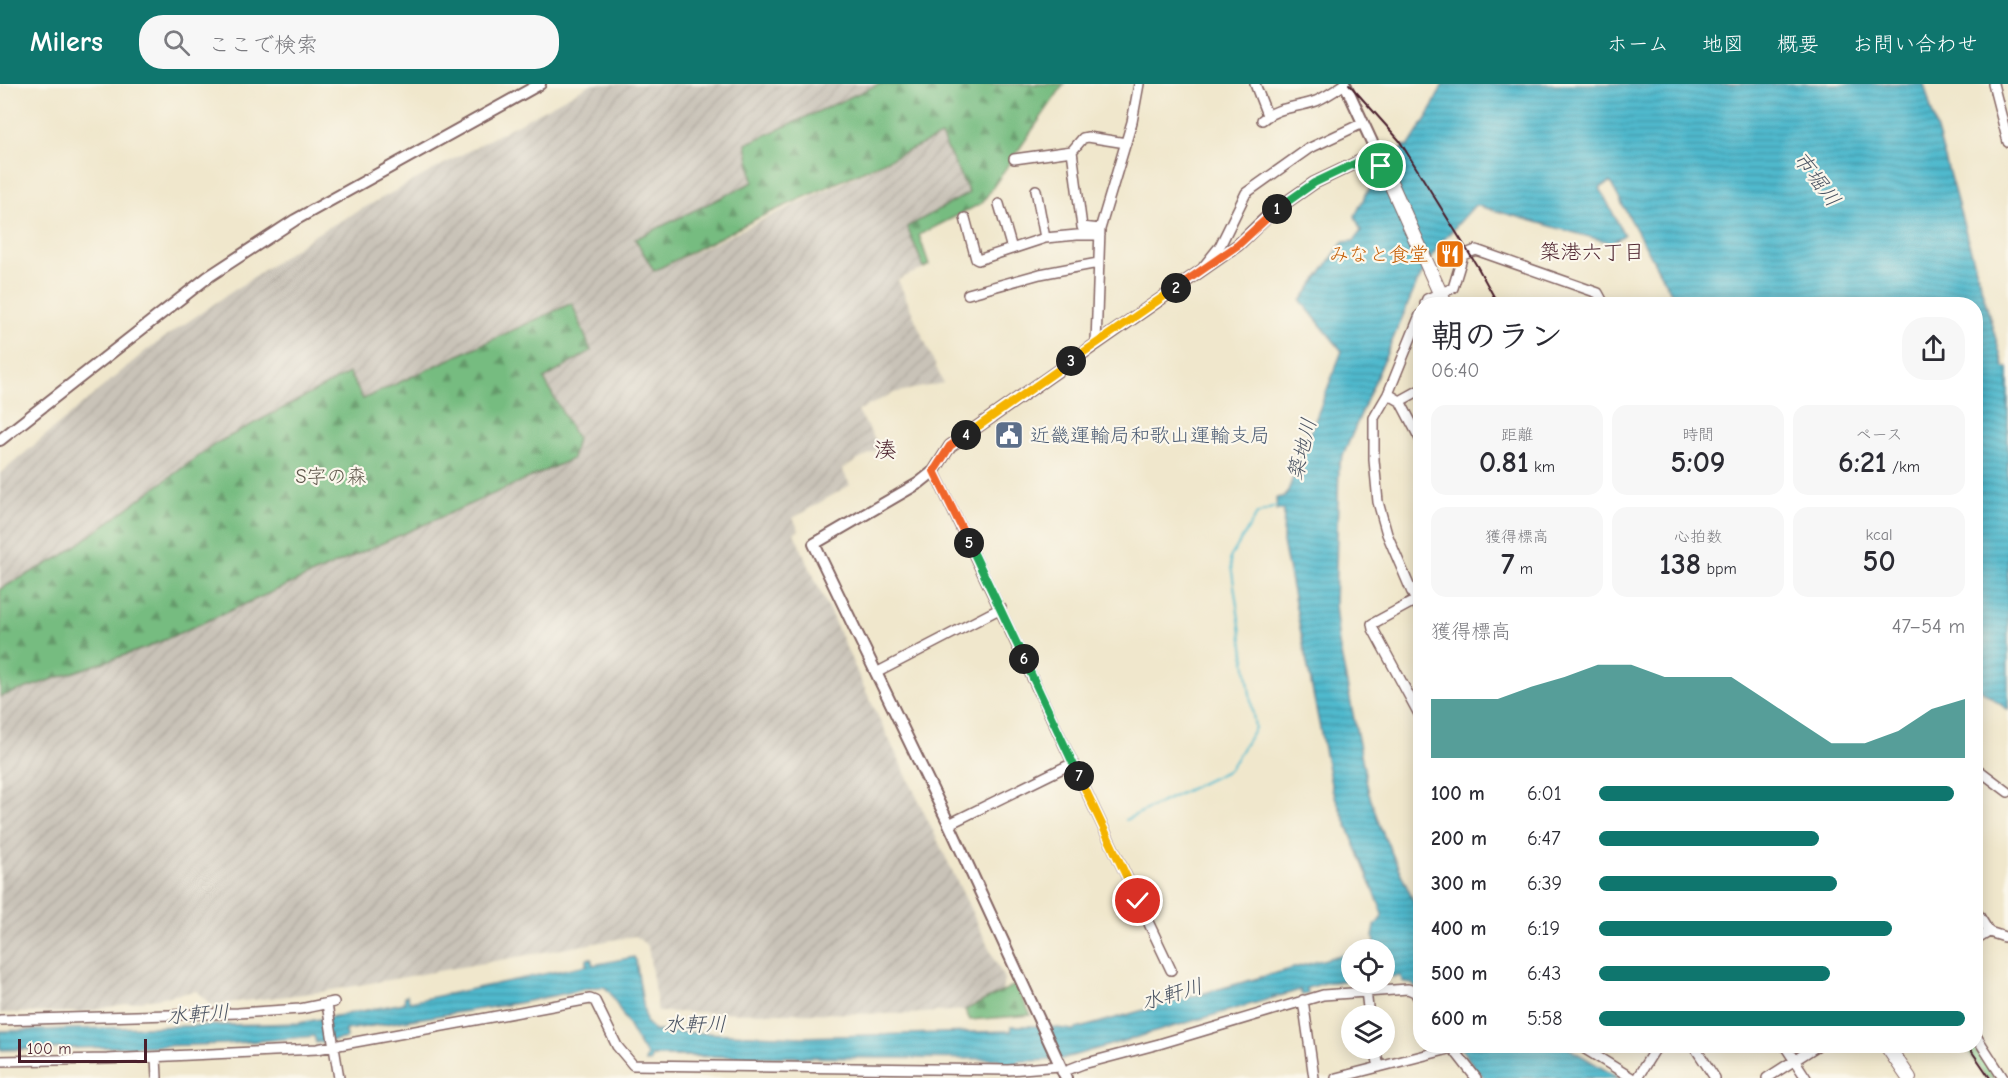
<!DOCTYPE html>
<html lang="ja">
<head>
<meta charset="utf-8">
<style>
  body { margin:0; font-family:"Comic Neue","Klee One",sans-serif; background:#f7f7f7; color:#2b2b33; height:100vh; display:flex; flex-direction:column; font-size:22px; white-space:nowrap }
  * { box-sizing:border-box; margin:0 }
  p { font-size:20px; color:#7c7c81 }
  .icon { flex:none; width:33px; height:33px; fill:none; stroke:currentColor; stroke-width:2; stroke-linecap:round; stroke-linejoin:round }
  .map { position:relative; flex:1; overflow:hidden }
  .drawer { position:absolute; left:1413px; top:213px; width:570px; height:756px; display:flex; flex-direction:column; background:#fff; border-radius:24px; box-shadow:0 3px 15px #0003 }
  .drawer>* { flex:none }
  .buttons { position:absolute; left:1341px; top:855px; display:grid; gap:12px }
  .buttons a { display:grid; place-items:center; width:54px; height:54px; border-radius:50%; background:#fff; box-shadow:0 3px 15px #0003; font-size:30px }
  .scale { position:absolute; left:18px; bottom:15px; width:129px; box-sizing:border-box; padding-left:6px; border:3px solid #4a1f2b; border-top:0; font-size:16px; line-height:21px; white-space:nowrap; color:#4a1f2b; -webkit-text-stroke:4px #fbf7ec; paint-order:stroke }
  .pin { position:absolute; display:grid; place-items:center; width:51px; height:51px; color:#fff; margin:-26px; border:3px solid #fff; border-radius:50%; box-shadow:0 2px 6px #0007 }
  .km { position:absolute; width:30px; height:30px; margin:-15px; border-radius:50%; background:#222; color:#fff; font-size:16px; line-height:30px; text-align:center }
  .round { display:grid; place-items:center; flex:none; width:63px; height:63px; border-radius:24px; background:#f7f7f7 }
  .summary { display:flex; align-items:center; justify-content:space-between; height:102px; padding:0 18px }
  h1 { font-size:33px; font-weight:800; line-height:45px }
  .figures { display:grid; grid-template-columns:repeat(3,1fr); gap:9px; height:102px; padding:6px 18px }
  .figures div { display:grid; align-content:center; border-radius:15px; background:#f7f7f7; text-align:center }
  .figures b { font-size:30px; font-weight:800 }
  .figures small { font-size:16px; font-weight:400 }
  .figures p { font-size:16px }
  .chart { height:168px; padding:12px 18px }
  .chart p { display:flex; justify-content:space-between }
  .chart svg { width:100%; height:108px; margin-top:6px; fill:#0f766e; opacity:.7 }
  ul { padding:0 18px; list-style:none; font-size:20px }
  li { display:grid; grid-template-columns:96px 72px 1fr; align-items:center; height:45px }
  li i { height:15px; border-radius:8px; background:#0f766e }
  header { display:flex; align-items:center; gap:36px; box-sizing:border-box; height:84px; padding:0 30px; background:#0f766e; color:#fff }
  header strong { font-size:28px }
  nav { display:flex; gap:33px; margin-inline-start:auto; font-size:21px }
  .search { width:420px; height:54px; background:#f7f7f7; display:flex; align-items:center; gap:15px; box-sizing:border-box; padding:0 21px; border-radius:24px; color:#7c7c81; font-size:22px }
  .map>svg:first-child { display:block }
</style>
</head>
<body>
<header>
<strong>Milers</strong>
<div class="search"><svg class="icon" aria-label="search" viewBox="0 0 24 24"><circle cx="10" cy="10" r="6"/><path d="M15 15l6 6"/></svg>ここで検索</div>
<nav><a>ホーム</a><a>地図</a><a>概要</a><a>お問い合わせ</a></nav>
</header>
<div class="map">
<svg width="2008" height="994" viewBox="0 0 2008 994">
  <defs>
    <pattern id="industrial-furrows" width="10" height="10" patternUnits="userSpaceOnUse" patternTransform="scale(1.5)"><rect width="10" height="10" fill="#c9c3b8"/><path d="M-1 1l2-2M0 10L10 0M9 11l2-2" fill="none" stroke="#aea79e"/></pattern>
    <pattern id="green-dots" width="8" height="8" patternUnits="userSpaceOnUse" patternTransform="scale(1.5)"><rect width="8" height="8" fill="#93dc98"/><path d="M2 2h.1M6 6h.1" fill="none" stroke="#80bc83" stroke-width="1.8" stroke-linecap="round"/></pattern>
    <pattern id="forest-firs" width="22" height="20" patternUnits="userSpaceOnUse" patternTransform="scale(1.5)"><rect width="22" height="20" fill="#76bc80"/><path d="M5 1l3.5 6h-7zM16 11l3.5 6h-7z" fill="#639869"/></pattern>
    <pattern id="water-rules" width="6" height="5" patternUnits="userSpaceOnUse" patternTransform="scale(1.5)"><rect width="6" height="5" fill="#4fb9cd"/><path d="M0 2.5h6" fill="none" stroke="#4496a7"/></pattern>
  </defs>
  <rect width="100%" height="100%" fill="#fbf7ec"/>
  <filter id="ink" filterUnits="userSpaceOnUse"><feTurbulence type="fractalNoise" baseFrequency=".0167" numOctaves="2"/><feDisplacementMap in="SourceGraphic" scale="12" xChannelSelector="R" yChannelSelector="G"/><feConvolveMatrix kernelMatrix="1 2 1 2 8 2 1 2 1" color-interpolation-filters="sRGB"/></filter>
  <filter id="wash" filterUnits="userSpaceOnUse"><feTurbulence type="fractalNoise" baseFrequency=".008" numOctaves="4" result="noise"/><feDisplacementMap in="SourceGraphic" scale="24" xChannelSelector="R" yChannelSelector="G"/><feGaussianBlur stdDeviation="1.35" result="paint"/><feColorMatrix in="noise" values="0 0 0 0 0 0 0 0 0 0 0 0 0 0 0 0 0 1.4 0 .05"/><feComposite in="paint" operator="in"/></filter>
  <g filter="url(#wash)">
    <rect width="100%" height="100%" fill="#f0e7cc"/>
    <!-- industrial -->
    <path fill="url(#industrial-furrows)" d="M591,0H879L746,60L753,98L635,155L654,187L941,52L969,109L907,143L924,184L898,196L943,299L893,309L858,327L880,364L842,385L850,401L793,434L799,446L794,449L863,601L1004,895L1002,907L965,926L908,930L658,928L648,862L635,852L320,908L211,921L196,907L82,928L0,929V613L146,564L572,375L577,355L544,294L572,219L362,315L348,289L62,472L0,505V390L148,265L318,149Z"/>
    <!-- green -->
    <path fill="url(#green-dots)" stroke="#6e7e62" stroke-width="1.5" d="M1965,962H1973L1994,994H1986Z"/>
    <!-- forest -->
    <path fill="url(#forest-firs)" stroke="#606e56" stroke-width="1.5" d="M879,0H1064L982,119L919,151L929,181L924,184L907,143L969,109L941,52L756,135L654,187L635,155L753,98L746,60Z
      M572,219L591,267L544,295L577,355L572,375L146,564L0,613V505L62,472L215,360L349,289L363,315Z
      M1015,901L1031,931L970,936L965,926Z"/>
    <!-- water -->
    <path fill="url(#water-rules)" stroke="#4c6c7c" stroke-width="1.5" d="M1443,0H1924L2004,284H2008V626L1976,602V220H1677L1610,98L1600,104L1624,151L1611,159L1475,121L1438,162L1417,199L1339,381L1335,521L1339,560L1369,710L1381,745L1420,832V908L1412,900L1404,899L1400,892L1385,893L1384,866L1362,865L1373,862L1375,857L1373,853L1375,842L1382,833V827L1332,705L1283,458L1284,426H1277L1276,414L1286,412L1342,267L1301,217L1343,158L1354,157L1361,147L1355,132L1366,110L1405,61L1408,63L1429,30Z
      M1351,868V896L1325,899L1307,904L1308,910L1302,911L1300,906L1058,976L1019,977L1016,983L1003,982L999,975L652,972L650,978H645L647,971L642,965L609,907L604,903H596L518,919L346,946L347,954L316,959L314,952L225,960L0,966V947L299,939L404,919L405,912L407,911L410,918L587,881V875L591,874L593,881L634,873L636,877L646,938L654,947L802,953L1011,947V942H1042L1073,946Z
      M1459,962H1565L1619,994H1485L1475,984Z"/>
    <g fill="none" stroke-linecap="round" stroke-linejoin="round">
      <!-- stream -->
      <path stroke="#4fb9cd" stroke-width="2" d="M1125,736L1229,686L1255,644L1230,474L1257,430L1279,421"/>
    </g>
  </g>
  <g filter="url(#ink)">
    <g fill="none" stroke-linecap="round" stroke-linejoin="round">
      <!-- minor casing -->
      <g stroke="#846563" stroke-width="12">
        <path id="minor" d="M1255,0L1267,31
          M1993,0L2008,58
          M1262,36C1279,22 1297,24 1316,17C1326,13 1336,6 1345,0
          M1072,67L1082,143L1100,145
          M1014,75L1072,67L1083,54L1088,53L1126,59
          M1036,106L1045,154
          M999,120L1012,165
          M965,134L976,175L978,176L1045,154L1077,151H1100
          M1204,182L1220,162L1246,109L1308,65L1363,39
          M968,210L1040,190L1098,179
          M1425,220L1427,215L1453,204L1463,171L1476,166L1598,209L1604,220
          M1420,231L1388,310L1374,334V376L1378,418L1387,450L1420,527
          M1096,259L1100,145L1132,38L1139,0
          M1388,310L1400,317L1420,306
          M1400,317L1420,355
          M934,387L1171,886
          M1418,515L1372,540L1373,545L1420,632
          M876,589L1001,524
          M1976,684L2008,708
          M949,740L1073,679
          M1976,827L1989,848L2008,854
          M1976,856L1989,848
          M1366,907L1369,932
          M1303,916L1314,994
          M327,920L339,994
          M0,936L238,929L300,925L334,918
          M1976,952L2003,994
          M1451,962L1476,994
          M1580,962L1632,994
          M1694,962L1715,994
          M1785,962L1806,994
          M1375,964L1379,983
          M156,973L157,994
          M0,977L107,975L317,965L590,915L595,917L617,962L633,981L1008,986L1060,982
          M1062,988L1083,980L1159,960L1323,911L1408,905L1415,908L1420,917
          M1336,994L1453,964
          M1637,994L1657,962
          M1767,994L1817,962"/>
      </g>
      <!-- tertiary casing -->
      <g stroke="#846563" stroke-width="14">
        <path id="tertiary" d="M0,356L208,193L295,136L540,0
          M1066,994L949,740L814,460L919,399L934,387L950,362L1238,161L1271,129L1314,99L1377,69L1345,0"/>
      </g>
      <!-- primary casing -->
      <g stroke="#846563" stroke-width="16">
        <path id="primary" d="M1377,69L1445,220
          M1887,962L1909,994"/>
      </g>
      <!-- minor -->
      <use href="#minor" stroke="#fff" stroke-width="9"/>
      <!-- tertiary -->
      <use href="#tertiary" stroke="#fff" stroke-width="10"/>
      <!-- primary -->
      <use href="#primary" stroke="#fff" stroke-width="14"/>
      <!-- rail -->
      <path stroke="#4a1f2b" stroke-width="2" d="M1349,0L1399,56L1477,182L1498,220
        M1968,962L1990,994"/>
    </g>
  </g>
  <g fill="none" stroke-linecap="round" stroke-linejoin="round" filter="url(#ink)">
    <!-- split-1 casing -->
    <g stroke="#fff" stroke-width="12">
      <path id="split-1" d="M1277,125L1314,99L1377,69L1381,82"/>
    </g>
    <!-- split-2 casing -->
    <g stroke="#fff" stroke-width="12">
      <path id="split-2" d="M1176,204L1238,161L1277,125"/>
    </g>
    <!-- split-3 casing -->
    <g stroke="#fff" stroke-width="12">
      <path id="split-3" d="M1071,277L1176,204"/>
    </g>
    <!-- split-4 casing -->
    <g stroke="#fff" stroke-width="12">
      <path id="split-4" d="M966,351L1071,277"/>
    </g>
    <!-- split-5 casing -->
    <g stroke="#fff" stroke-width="12">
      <path id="split-5" d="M966,351L950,362L934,387L969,459"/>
    </g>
    <!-- split-6 casing -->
    <g stroke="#fff" stroke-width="12">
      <path id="split-6" d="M969,459L1024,575"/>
    </g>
    <!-- split-7 casing -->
    <g stroke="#fff" stroke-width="12">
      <path id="split-7" d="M1024,575L1079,692"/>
    </g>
    <!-- split-8 casing -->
    <g stroke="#fff" stroke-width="12">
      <path id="split-8" d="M1079,692L1138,817"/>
    </g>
    <!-- split-1 -->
    <use href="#split-1" stroke="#22a559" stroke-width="8"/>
    <!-- split-2 -->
    <use href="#split-2" stroke="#f0652b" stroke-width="8"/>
    <!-- split-3 -->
    <use href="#split-3" stroke="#f5b400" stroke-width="8"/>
    <!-- split-4 -->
    <use href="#split-4" stroke="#f5b400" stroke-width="8"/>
    <!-- split-5 -->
    <use href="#split-5" stroke="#f0652b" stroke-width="8"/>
    <!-- split-6 -->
    <use href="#split-6" stroke="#22a559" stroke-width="8"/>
    <!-- split-7 -->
    <use href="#split-7" stroke="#22a559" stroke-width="8"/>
    <!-- split-8 -->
    <use href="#split-8" stroke="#f5b400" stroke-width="8"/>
  </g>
  <!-- icons -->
  <defs>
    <g id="restaurant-square" transform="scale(1.5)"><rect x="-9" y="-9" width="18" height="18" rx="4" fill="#e8710a" stroke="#fbf7ec"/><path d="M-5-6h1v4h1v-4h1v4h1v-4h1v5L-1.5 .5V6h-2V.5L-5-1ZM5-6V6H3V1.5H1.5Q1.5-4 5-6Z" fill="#fff"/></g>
    <g id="civic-square" transform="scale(1.5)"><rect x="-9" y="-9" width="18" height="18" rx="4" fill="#5c6f8a" stroke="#fbf7ec"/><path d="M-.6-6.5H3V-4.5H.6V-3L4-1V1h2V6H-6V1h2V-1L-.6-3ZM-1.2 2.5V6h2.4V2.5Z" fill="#fff"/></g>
  </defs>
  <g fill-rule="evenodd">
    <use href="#restaurant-square" x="1450" y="170"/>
    <use href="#civic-square" x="1009" y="351"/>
  </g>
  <g text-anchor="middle" stroke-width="4.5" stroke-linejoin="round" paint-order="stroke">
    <!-- food labels -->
    <g font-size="20" fill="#c56008" stroke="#fbf7ec" text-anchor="end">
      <text x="1429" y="177">みなと食堂</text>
    </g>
    <!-- service labels -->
    <g font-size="20" fill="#4e5e75" stroke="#fbf7ec" text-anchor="start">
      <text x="1030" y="358">近畿運輸局和歌山運輸支局</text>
    </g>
    <!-- park labels -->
    <g font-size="20" fill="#60584c" stroke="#fbf7ec">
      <text x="331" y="399">S字の森</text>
    </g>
    <!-- water labels -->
    <g font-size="21" font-style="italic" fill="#4c5564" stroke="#fbf7ec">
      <text transform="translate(1817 95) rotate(53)" y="7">市堀川</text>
      <text transform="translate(1302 365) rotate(-76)" y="7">築地川</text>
      <text transform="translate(1172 910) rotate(-16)" y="7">水軒川</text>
      <text transform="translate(198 930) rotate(-4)" y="7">水軒川</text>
      <text x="695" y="947">水軒川</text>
    </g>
    <!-- neighbourhood labels -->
    <g font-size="21" fill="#4a1f2b" stroke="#fbf7ec">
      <text x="1592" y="175">築港六丁目</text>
    </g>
    <!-- quarter labels -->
    <g font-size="22" fill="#4a1f2b" stroke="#fbf7ec">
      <text x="885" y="373">湊</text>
    </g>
  </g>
</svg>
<div class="buttons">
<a><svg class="icon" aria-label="locate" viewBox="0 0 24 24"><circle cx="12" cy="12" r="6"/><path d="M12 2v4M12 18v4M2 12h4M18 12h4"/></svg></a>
<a><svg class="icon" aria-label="layers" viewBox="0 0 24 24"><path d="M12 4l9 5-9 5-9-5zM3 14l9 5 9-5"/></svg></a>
</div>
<div class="scale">100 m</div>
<div class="pin" style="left:1381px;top:82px;background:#1e9e55"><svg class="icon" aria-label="arrive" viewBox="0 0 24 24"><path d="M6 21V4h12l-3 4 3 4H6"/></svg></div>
<div class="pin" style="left:1138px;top:817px;background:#d93025"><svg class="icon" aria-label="check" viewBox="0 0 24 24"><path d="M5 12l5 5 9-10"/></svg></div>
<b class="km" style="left:1277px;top:125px">1</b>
<b class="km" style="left:1176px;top:204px">2</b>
<b class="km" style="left:1071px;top:277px">3</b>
<b class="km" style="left:966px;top:351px">4</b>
<b class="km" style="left:969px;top:459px">5</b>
<b class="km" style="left:1024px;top:575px">6</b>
<b class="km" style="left:1079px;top:692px">7</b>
<section class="drawer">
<div class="summary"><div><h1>朝のラン</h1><p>06:40</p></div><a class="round"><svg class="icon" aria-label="share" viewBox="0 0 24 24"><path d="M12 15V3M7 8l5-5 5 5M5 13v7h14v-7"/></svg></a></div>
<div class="figures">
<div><p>距離</p><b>0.81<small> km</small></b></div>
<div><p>時間</p><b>5:09</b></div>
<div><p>ペース</p><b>6:21<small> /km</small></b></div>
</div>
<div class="figures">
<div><p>獲得標高</p><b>7<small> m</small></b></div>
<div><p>心拍数</p><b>138<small> bpm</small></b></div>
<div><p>kcal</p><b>50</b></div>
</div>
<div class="chart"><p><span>獲得標高</span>47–54 m</p>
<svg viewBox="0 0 160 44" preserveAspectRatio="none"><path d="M0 44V20L10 20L20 20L30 15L40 11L50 6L60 6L70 11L80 11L90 11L100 20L110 29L120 38L130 38L140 33L150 24L160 20V44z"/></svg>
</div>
<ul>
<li><b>100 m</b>6:01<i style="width:97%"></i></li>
<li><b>200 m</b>6:47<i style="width:60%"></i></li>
<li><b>300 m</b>6:39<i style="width:65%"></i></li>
<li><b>400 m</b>6:19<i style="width:80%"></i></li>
<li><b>500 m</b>6:43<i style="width:63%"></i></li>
<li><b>600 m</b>5:58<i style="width:100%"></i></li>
</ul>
</section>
</div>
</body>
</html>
